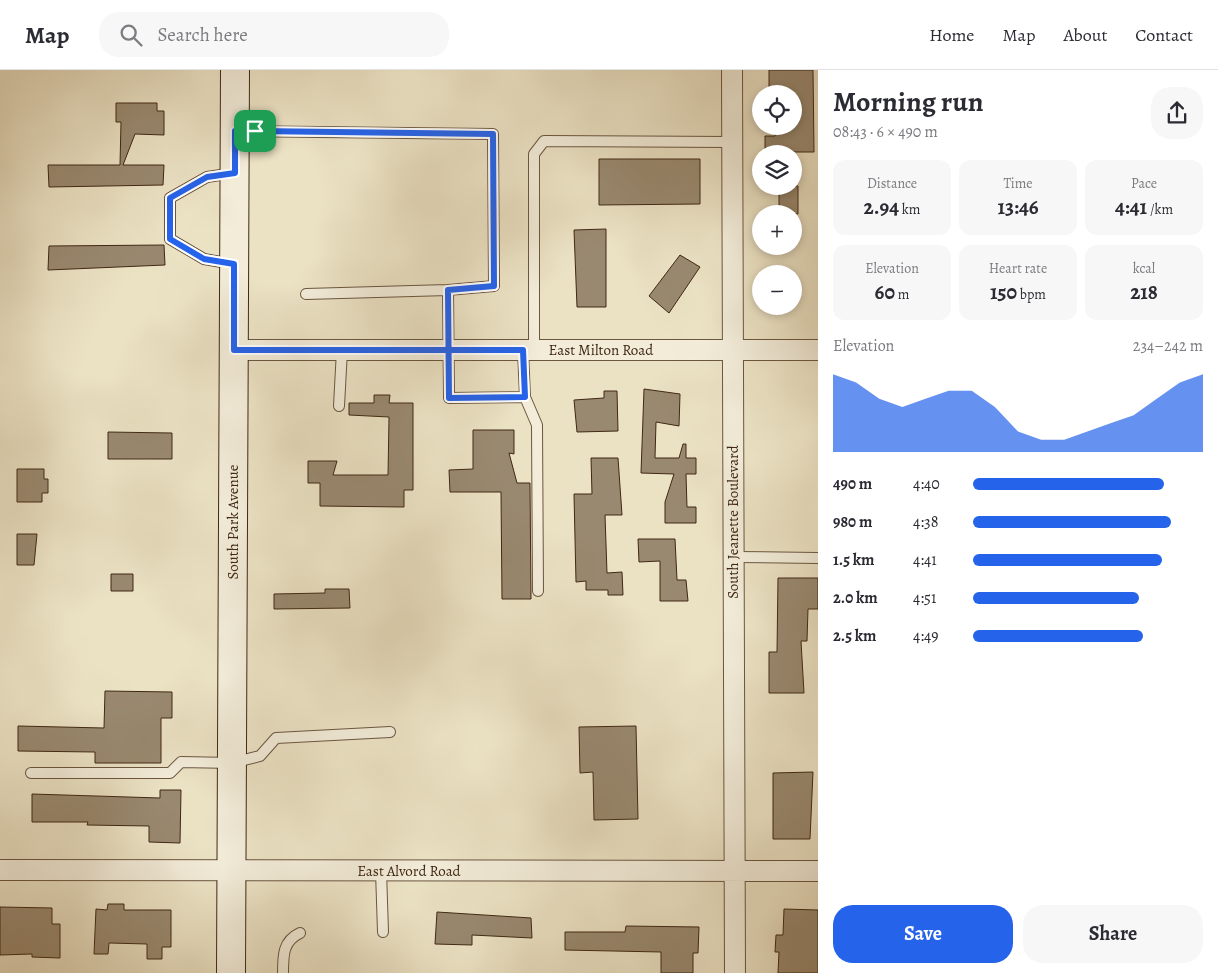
<!DOCTYPE html>
<html lang="en">
<head>
<meta charset="utf-8">
<style>
  body { margin:0; font-family:Alegreya,serif; background:#f7f7f7; color:#2b2b33; height:100vh; display:flex; flex-direction:column; font-size:19px; white-space:nowrap }
  * { box-sizing:border-box; margin:0 }
  p { font-size:16px; color:#7c7c81 }
  .icon { flex:none; width:28px; height:28px; fill:none; stroke:currentColor; stroke-width:2; stroke-linecap:round; stroke-linejoin:round }
  .map { position:relative; flex:1; overflow:hidden }
  .details { display:flex; flex-direction:column; background:#fff; width:400px }
  .details>* { flex:none }
  .controls { position:absolute; left:752px; top:15px; display:grid; gap:10px }
  .controls a { display:grid; place-items:center; width:50px; height:50px; border-radius:50%; background:#fff; box-shadow:0 2px 8px #0003; font-size:25px }
  .pin { position:absolute; display:grid; place-items:center; width:42px; height:42px; color:#fff; margin:-21px; border-radius:10px; box-shadow:0 2px 8px #0006 }
  .round { display:grid; place-items:center; flex:none; width:52px; height:52px; border-radius:20px; background:#f7f7f7 }
  .head { display:flex; align-items:center; justify-content:space-between; height:85px; padding:0 15px }
  h1 { font-size:28px; font-weight:700; line-height:38px }
  .figures { display:grid; grid-template-columns:repeat(3,1fr); gap:8px; height:85px; padding:5px 15px }
  .figures div { display:grid; align-content:center; border-radius:12px; background:#f7f7f7; text-align:center }
  .figures b { font-size:21px; font-weight:700 }
  .figures small { font-size:14px; font-weight:400 }
  .figures p { font-size:14px }
  .chart { height:140px; padding:10px 15px }
  .chart p { display:flex; justify-content:space-between }
  .chart svg { width:100%; height:90px; margin-top:5px; fill:#2563eb; opacity:.7 }
  .primary-button { display:flex; gap:10px; margin-top:auto; padding:10px 15px }
  .primary-button a { flex:1; height:58px; border-radius:20px; background:#2563eb; color:#fff; font-size:20px; font-weight:700; line-height:58px; text-align:center }
  .primary-button a+a { background:#f7f7f7; color:#2b2b33 }
  ul { padding:0 15px; list-style:none; font-size:16px }
  li { display:grid; grid-template-columns:80px 60px 1fr; align-items:center; height:38px }
  li i { height:12px; border-radius:6px; background:#2563eb }
  header { display:flex; align-items:center; gap:30px; box-sizing:border-box; height:70px; padding:0 25px; background:#fff; border-bottom:1px solid #e1e1e2 }
  header strong { font-size:24px }
  nav { display:flex; gap:28px; margin-inline-start:auto; font-size:18px }
  .search { width:350px; height:45px; background:#f7f7f7; display:flex; align-items:center; gap:12px; box-sizing:border-box; padding:0 18px; border-radius:20px; color:#7c7c81; font-size:19px }
  main { display:flex; flex:1; min-height:0 }
  .map>svg:first-child { display:block }
</style>
</head>
<body>
<header>
<strong>Map</strong>
<div class="search"><svg class="icon" aria-label="search" viewBox="0 0 24 24"><circle cx="10" cy="10" r="6"/><path d="M15 15l6 6"/></svg>Search here</div>
<nav><a>Home</a><a>Map</a><a>About</a><a>Contact</a></nav>
</header>
<main>
<div class="map">
<svg width="818" height="903" viewBox="0 0 818 903">
  <rect width="100%" height="100%" fill="#ebe2c4"/>
  <filter id="stains"><feTurbulence type="fractalNoise" baseFrequency=".004" numOctaves="4"/><feColorMatrix values="0 0 0 0 .2 0 0 0 0 .09 0 0 0 0 .02 0 0 0 .5 -.17"/></filter>
  <radialGradient id="worn" r=".72"><stop offset=".6" stop-color="#630" stop-opacity="0"/><stop offset="1" stop-color="#630" stop-opacity=".3"/></radialGradient>
  <!-- building -->
  <path fill="#998970" stroke="#402814" d="M769,0H813L814,82H765V66H775V56H794V24H769Z
    M116,33H157V41H164V65L135,64L123,95H164L163,115L49,117L48,95H120L121,52H116Z
    M599,89H700V134L599,135Z
    M779,116H798V144H779Z
    M606,159V237H577L574,160Z
    M164,175L165,195L48,200L49,176Z
    M680,185L700,197L669,243L649,226Z
    M644,319L680,324L679,356L656,352L655,388H679L683,374H686V388H696V404H686L687,437H696V453H665V432L674,404L641,403Z
    M604,321H617L618,361L577,362L574,330L604,328Z
    M374,325H390L389,333H413V420H404V437L320,436V413H308V391H337L333,405H388L389,347L349,345V333H374Z
    M473,360H514V384L509,383L517,413H530L531,529H502L501,422H450L449,400L473,399Z
    M108,362L172,363V389H108Z
    M591,388H618L622,445H605L607,503L622,502L623,525H608V520H586V511L576,512L574,424H592Z
    M17,399H44V409H48V423H42V432H17Z
    M17,464H37L34,495H17Z
    M638,469H675L677,510H686L688,531H660V491L639,492Z
    M111,504H133V521H111Z
    M778,508H818V539H808L807,571H801L804,623H769V582H777Z
    M325,519H349L350,538L274,539V524L325,523Z
    M105,621L172,622V648H161V693H95V682L18,681V656L104,658Z
    M636,656L638,749L594,750L593,702L580,703L579,657Z
    M813,702L810,769H773V703Z
    M160,720H181L180,773L149,772V756L87,755L88,752H32V724L160,728Z
    M108,834H124V840H171V877H162V889H147V874L109,873L108,884H94L96,839L107,840Z
    M0,837L52,838V854H60V888L32,887V884L0,885Z
    M784,839L818,840V903H778L779,882H775L776,865H783Z
    M437,842L531,848L532,868L472,865V875L435,874Z
    M626,856L699,857L698,883H693V903H661V882L565,880V862H625Z"/>
  <g fill="none" stroke-linecap="round" stroke-linejoin="round">
    <!-- lane casing -->
    <g stroke="#6b5640" stroke-width="12">
      <path id="lane" d="M235,61L493,64L494,216L448,220L449,328L525,327L523,280
        M233,194L204,189L170,169V128L207,107L234,103
        M306,224L448,220
        M534,280V84L544,71L732,72
        M525,327L537,355L538,521
        M339,336L342,280
        M734,487L818,488
        M31,703H170L181,692L232,693L260,686L276,668L390,662
        M381,801L383,862
        M283,903C283,885 283,871 300,863"/>
    </g>
    <!-- street casing -->
    <g stroke="#6b5640" stroke-width="22">
      <path id="street" d="M732,0L735,903
        M234,280H818
        M0,800L818,801"/>
    </g>
    <!-- secondary casing -->
    <g stroke="#402814" stroke-width="30">
      <path id="secondary" d="M231,903L235,0"/>
    </g>
    <!-- lane -->
    <use href="#lane" stroke="#f2ecd9" stroke-width="10"/>
    <!-- street -->
    <use href="#street" stroke="#f2ecd9" stroke-width="20"/>
    <!-- secondary -->
    <use href="#secondary" stroke="#f2ecd9" stroke-width="28"/>
  </g>
  <g fill="none" stroke-linecap="round" stroke-linejoin="round">
    <!-- route casing -->
    <g stroke="#fff" stroke-width="10">
      <path id="route" d="M255,61H235V103L207,107L170,128V169L204,189L234,194V280C330,280 427,280 523,280L525,327L449,328L448,220L494,216L493,64L255,61"/>
    </g>
    <!-- route -->
    <use href="#route" stroke="#2563eb" stroke-width="6"/>
  </g>
  <g text-anchor="middle" stroke-width="4" stroke-linejoin="round" paint-order="stroke">
    <!-- street labels -->
    <g font-size="15" fill="#402814" stroke="#f2ecd9">
      <text x="601" y="285">East Milton Road</text>
      <text transform="translate(233 452) rotate(-90)" y="5">South Park Avenue</text>
      <text transform="translate(733 452) rotate(-90)" y="5">South Jeanette Boulevard</text>
      <text x="409" y="806">East Alvord Road</text>
    </g>
  </g>
  <rect width="100%" height="100%" filter="url(#stains)"/>
  <rect width="100%" height="100%" fill="url(#worn)"/>
</svg>
<div class="controls">
<a><svg class="icon" aria-label="locate" viewBox="0 0 24 24"><circle cx="12" cy="12" r="6"/><path d="M12 2v4M12 18v4M2 12h4M18 12h4"/></svg></a>
<a><svg class="icon" aria-label="layers" viewBox="0 0 24 24"><path d="M12 4l9 5-9 5-9-5zM3 14l9 5 9-5"/></svg></a>
<a>+</a>
<a>−</a>
</div>
<div class="pin" style="left:255px;top:61px;background:#1e9e55"><svg class="icon" aria-label="arrive" viewBox="0 0 24 24"><path d="M6 21V4h12l-3 4 3 4H6"/></svg></div>
</div>
<section class="details">
<div class="head"><div><h1>Morning run</h1><p>08:43 · 6 × 490 m</p></div><a class="round"><svg class="icon" aria-label="share" viewBox="0 0 24 24"><path d="M12 15V3M7 8l5-5 5 5M5 13v7h14v-7"/></svg></a></div>
<div class="figures">
<div><p>Distance</p><b>2.94<small> km</small></b></div>
<div><p>Time</p><b>13:46</b></div>
<div><p>Pace</p><b>4:41<small> /km</small></b></div>
</div>
<div class="figures">
<div><p>Elevation</p><b>60<small> m</small></b></div>
<div><p>Heart rate</p><b>150<small> bpm</small></b></div>
<div><p>kcal</p><b>218</b></div>
</div>
<div class="chart"><p><span>Elevation</span>234–242 m</p>
<svg viewBox="0 0 160 44" preserveAspectRatio="none"><path d="M0 44V6L10 10L20 18L30 22L40 18L50 14L60 14L70 22L80 34L90 38L100 38L110 34L120 30L130 26L140 18L150 10L160 6V44z"/></svg>
</div>
<ul>
<li><b>490 m</b>4:40<i style="width:83%"></i></li>
<li><b>980 m</b>4:38<i style="width:86%"></i></li>
<li><b>1.5 km</b>4:41<i style="width:82%"></i></li>
<li><b>2.0 km</b>4:51<i style="width:72%"></i></li>
<li><b>2.5 km</b>4:49<i style="width:74%"></i></li>
</ul>
<div class="primary-button"><a>Save</a><a>Share</a></div>
</section>
</main>
</body>
</html>
